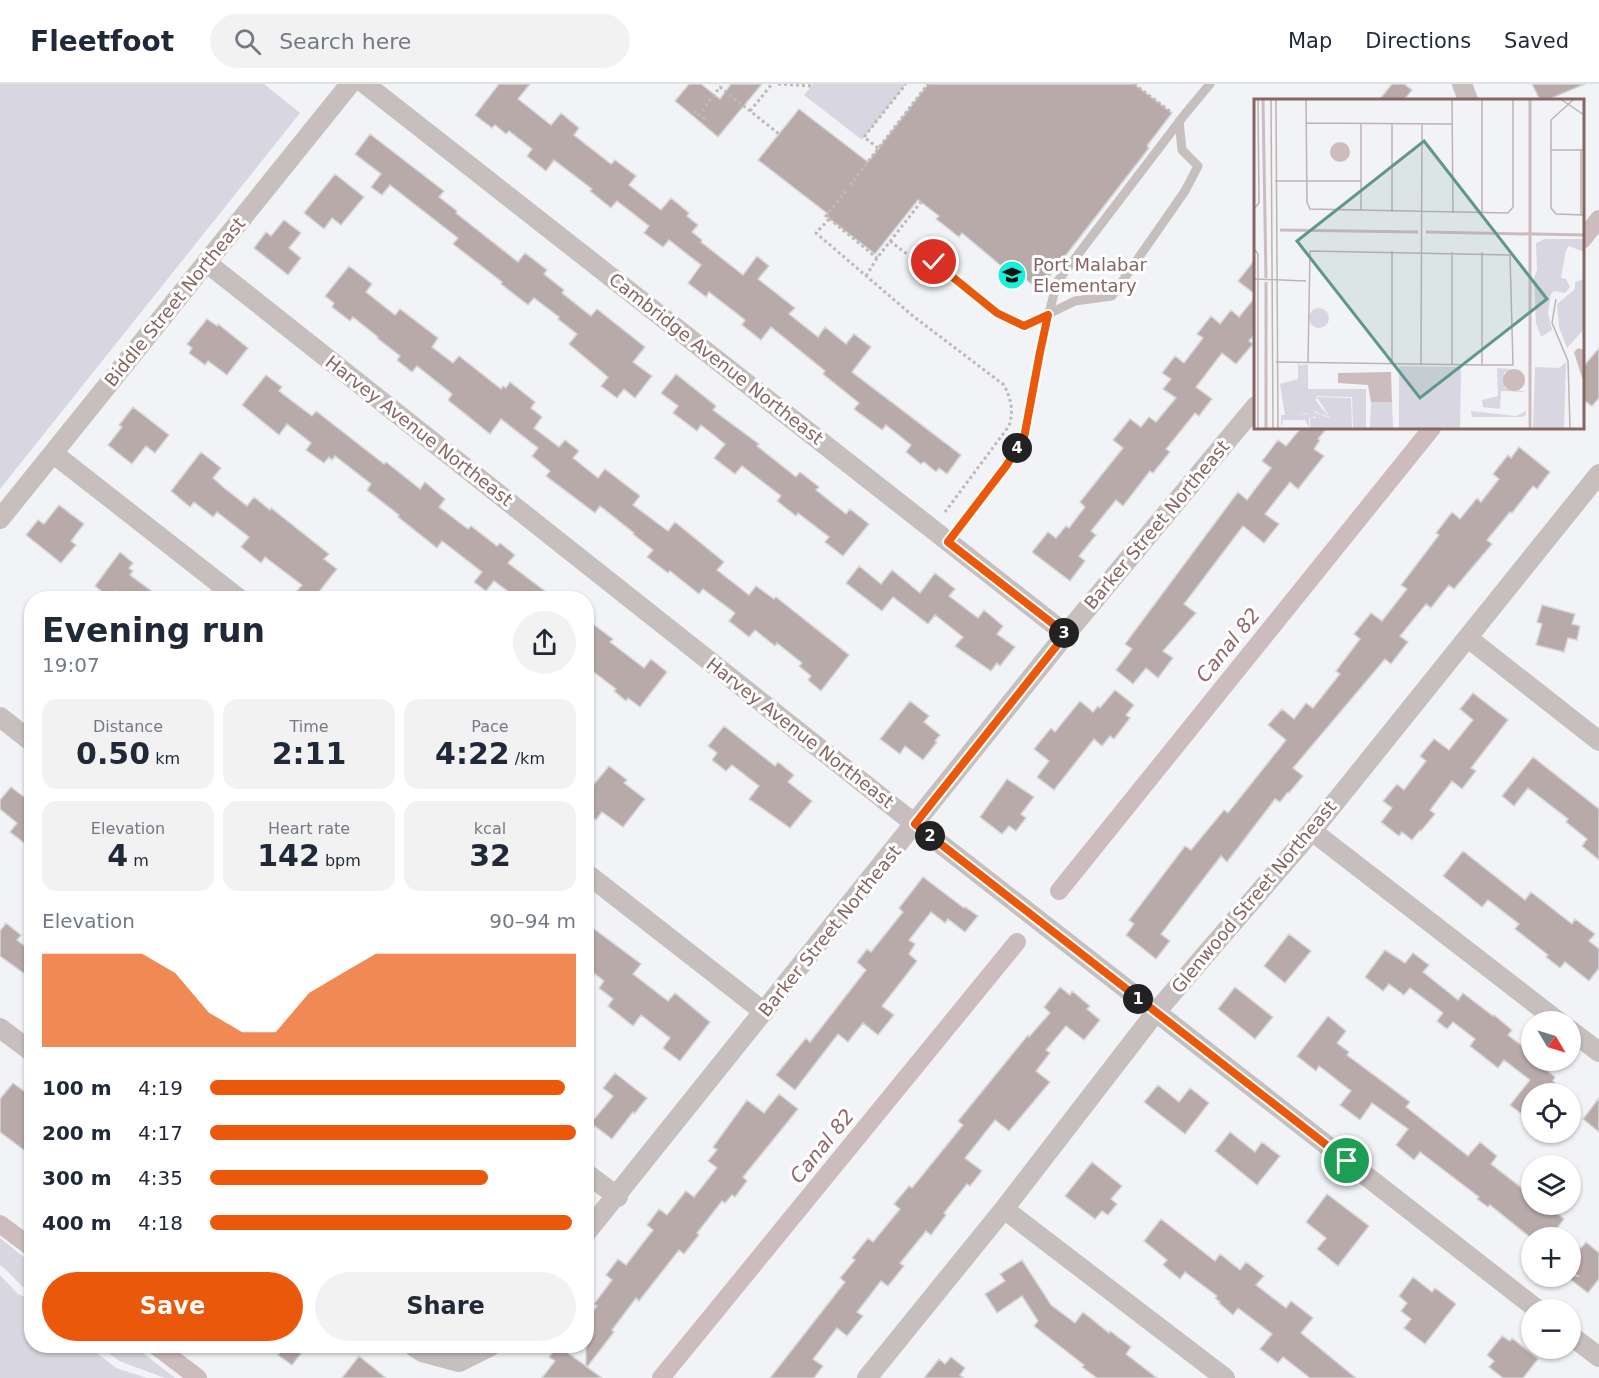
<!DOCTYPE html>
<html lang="en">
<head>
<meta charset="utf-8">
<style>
  body { margin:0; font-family:"DejaVu Sans",sans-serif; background:#f2f2f3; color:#1f2937; height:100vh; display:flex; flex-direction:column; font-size:22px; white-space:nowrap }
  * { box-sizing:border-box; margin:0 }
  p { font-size:20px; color:#747a83 }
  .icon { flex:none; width:33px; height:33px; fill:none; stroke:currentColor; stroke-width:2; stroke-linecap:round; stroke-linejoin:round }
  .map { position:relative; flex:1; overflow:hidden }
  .drawer { position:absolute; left:24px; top:507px; width:570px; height:762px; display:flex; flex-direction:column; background:#fff; border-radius:24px; box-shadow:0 2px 4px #0004 }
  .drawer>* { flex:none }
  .needle { width:39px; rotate:128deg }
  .tools { position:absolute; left:1521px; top:927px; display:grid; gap:12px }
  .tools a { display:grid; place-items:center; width:60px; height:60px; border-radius:50%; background:#fff; box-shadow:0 2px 4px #0004; font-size:30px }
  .pin { position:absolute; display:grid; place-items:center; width:51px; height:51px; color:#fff; margin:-26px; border:3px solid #fff; border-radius:50%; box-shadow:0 2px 6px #0007 }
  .km { position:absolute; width:30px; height:30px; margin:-15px; border-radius:50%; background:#222; color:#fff; font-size:16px; line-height:30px; text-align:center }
  .round { display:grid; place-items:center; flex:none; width:63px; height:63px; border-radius:32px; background:#f2f2f3 }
  .headline { display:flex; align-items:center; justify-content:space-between; height:102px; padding:0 18px }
  h1 { font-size:33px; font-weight:800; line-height:45px }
  .metrics { display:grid; grid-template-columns:repeat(3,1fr); gap:9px; height:102px; padding:6px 18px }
  .metrics div { display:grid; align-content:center; border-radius:15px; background:#f2f2f3; text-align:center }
  .metrics b { font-size:30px; font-weight:800 }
  .metrics small { font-size:16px; font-weight:400 }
  .metrics p { font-size:16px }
  .chart { height:168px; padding:12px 18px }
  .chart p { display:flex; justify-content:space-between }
  .chart svg { width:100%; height:108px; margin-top:6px; fill:#ea580c; opacity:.7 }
  .primary-button { display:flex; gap:12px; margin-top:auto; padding:12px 18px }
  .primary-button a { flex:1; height:69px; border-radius:36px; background:#ea580c; color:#fff; font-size:24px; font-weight:800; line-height:69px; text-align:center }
  .primary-button a+a { background:#f2f2f3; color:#1f2937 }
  ul { padding:0 18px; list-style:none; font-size:20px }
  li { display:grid; grid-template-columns:96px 72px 1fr; align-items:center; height:45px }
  li i { height:15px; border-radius:8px; background:#ea580c }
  header { display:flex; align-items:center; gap:36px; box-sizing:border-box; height:84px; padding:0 30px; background:#fff; border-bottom:2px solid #e0e1e3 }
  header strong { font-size:28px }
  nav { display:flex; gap:33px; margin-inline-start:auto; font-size:21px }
  .search { width:420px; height:54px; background:#f2f2f3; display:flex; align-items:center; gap:15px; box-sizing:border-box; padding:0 21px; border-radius:33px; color:#747a83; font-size:22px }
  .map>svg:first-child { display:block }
</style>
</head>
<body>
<header>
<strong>Fleetfoot</strong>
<div class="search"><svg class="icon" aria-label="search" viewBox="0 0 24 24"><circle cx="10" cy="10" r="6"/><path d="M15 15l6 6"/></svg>Search here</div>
<nav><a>Map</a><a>Directions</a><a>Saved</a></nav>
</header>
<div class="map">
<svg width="1599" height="1294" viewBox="0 0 1599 1294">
  <rect width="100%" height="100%" fill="#f2f3f6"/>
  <!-- green -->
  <path fill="#d8d6e0" d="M0,0H264L300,29L0,405Z
    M813,0H906L862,56L804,11Z
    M0,1154L31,1179V1208C18,1202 12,1189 0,1181Z
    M0,1191L18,1210L31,1216L32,1262H88L116,1284L147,1294H0Z
    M100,1262H134L175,1294H165L119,1277Z"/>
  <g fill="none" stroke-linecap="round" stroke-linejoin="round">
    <!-- canal -->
    <path stroke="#cdbcbd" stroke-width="18" d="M1582,156L1599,135
      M1059,807L1432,344
      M0,1140L32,1164
      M156,1262L198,1294
      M661,1294L1017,858"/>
  </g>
  <!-- building -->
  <path fill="#b8aaa9" stroke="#d5d6d7" stroke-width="1.5" d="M499,0H530L518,15L551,41L561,29L579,44L574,51L611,80L615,76L636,92L629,101L661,126L671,114L689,129L687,132L698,141L692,148L702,156L701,158L743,191L757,172L769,182L758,195L795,224L789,230L818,253L825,243L846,260L854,250L871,263L852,288L961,371L947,390L939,384L936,388L924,378L921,380L906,368L911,361L886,341L882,346L854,325L859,319L823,290L825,287L771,243L761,256L742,241L745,236L709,208L706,213L688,199L701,181L669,156L663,163L644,149L649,142L617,117L611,124L590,107L592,105L554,76L546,87L527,72L532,65L509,47L506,50L495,41L492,44L475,31Z
    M689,0H701L720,15L731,0H762L718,53L675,17Z
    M928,0H1134L1172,29L1147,62L1149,64L1039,206L1009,182L1006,186L962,149L959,153L936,135L939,132L918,116L875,170L826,132L828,130L758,76L799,25L868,78Z
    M1392,0H1404L1412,6L1404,16H1379Z
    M1532,0H1585L1547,16H1540Z
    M370,50L444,107L439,113L457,127L456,129L518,178L525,169L547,186L544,190L564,206L562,209L591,232L597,225L645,263L633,278L652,292L635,314L624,305L617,314L601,302L608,293L569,260L577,250L558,235L559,233L534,214L528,221L501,200L502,198L453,160L458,154L390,101L382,111L371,103L381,90L355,70Z
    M335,90L364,113L341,141L332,134L324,145L304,129Z
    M284,136L301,149L289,164L301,174L288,191L254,164L266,148L271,152Z
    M1256,174V211L1238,197Z
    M349,182L372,200L366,208L395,231L400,225L438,254L432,263L453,279L459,272L501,305L503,302L506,304L510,298L535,318L531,324L542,333L534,344L559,363L565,356L579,367L573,374L598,394L605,385L640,412L633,421L668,447L675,438L724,478L717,486L749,511L756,502L774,515L776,513L849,571L821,607L808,596L811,592L799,582L802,579L777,559L775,562L755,546L749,553L729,537L735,529L703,505L699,510L670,487L668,489L647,473L653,466L633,450L634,449L600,422L595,429L546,392L550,387L532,372L538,364L501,335L490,350L448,316L452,310L417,282L412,288L397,276L400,272L377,254L378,253L353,233L350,237L332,223L334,219L325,212Z
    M1256,212V249L1249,257L1253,260L1236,280L1222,269L1196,303L1212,315L1199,332L1195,329L1166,365L1170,368L1153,389L1150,387L1123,422L1116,416L1091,447L1096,451L1079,472L1085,477L1070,497L1032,468L1048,448L1056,454L1066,442L1069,444L1085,423L1080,418L1123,364L1113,356L1130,335L1141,343L1149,333L1156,338L1176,314L1163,305L1171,295L1162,289L1175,272L1184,279L1203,254L1197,250L1211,232L1220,240L1231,226L1239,233Z
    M207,235L217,242L218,240L248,264L227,291L208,277L205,281L189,269L192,264L187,260Z
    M1599,264V314L1592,322L1582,315V284Z
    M676,290L716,322L713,326L759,360L757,362L796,393L800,388L819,403L816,406L846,430L850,425L869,440L843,472L825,458L829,453L798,429L796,432L777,417L781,412L742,382L735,390L714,374L725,360L701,341L697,347L673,329L678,322L661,309Z
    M266,291L282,303L279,307L312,332L316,327L384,380L386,378L420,405L425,398L445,415L439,423L468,445L471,442L497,462L500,459L515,471L508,479L554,514H517L494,497L486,507L474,498L482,488L442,457L437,464L398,433L399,431L367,406L371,400L335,372L332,376L329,373L324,379L306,366L311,359L287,340L279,351L242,321Z
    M133,323L169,351L155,369L146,362L132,380L108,361L122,343L119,341Z
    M1301,344H1327L1318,355L1320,356L1314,365L1324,372L1298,405L1290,398L1265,430L1279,440L1264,459L1243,442L1184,520L1196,529L1163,567L1173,574L1158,594L1146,584L1133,600L1116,586L1132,565L1125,560L1238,408L1247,416L1271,384L1262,377L1278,356L1286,362Z
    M1519,363L1550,388L1537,405L1533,402L1512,429L1510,428L1487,456L1492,460L1454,505L1449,501L1431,524L1426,520L1400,552L1408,558L1391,580L1385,575L1293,684L1303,692L1289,709L1288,708L1280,718L1275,715L1227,778L1221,772L1161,850L1170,857L1156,875L1126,851L1134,840L1129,836L1185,762L1191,766L1224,726L1228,729L1286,656L1268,641L1282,625L1294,635L1306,619L1313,624L1340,590L1336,587L1360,555L1354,550L1371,529L1382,537L1407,505L1401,501L1439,451L1436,449L1452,428L1460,435L1477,414L1481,418L1499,395L1493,390L1508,371L1511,374Z
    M201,368L221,384L213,394L223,403L247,422L254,413L270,426L271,424L329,470L324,475L337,485L314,514H306L297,507L302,501L265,473L261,479L241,463L249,453L217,428L213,433L194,418L190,423L171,407Z
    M59,421L84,440L71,457L76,461L61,479L26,451L38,436L44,440Z
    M120,468L133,479L129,484L133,487L130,491L161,514H125L115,507L110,514L95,502Z
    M859,482L881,500L892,486L920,509L935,489L955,505L949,512L978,534L984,526L1003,542L997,550L1015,563L1000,582L997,579L991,587L955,562L963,553L935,531L928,540L893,513L882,527L846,499Z
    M1542,521L1575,530L1572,540L1580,542L1577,556L1568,554L1564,568L1536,561L1542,540L1537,538Z
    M586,535L613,555L610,558L644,584L651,575L667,588L640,623L628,614L626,617L614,607L616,605L586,582Z
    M1115,606L1134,621L1126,631L1130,634L1114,655L1110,652L1102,662L1094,655L1054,706L1037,693L1049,677L1034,665L1051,644L1055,648L1080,617L1093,628L1098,622L1100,624Z
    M1473,609L1508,636L1471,684L1476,687L1462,705L1452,697L1430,726L1435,730L1421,747L1420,746L1412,756L1402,748L1399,752L1381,738L1392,724L1383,717L1397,700L1404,706L1426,677L1420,672L1434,655L1449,666L1473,636L1460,625Z
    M910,617L929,632L924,638L940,651L935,657L937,658L923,676L905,662L900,670L880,655Z
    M724,642L775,682L778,678L794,691L788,698L812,717L790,744L749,715L759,702L732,681L726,687L712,676L717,669L708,662Z
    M1533,673L1599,725V776L1582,762L1587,755L1566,738L1568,735L1528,704L1514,722L1502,712Z
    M609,682L627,696L624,699L645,715L623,743L602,728L596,736L586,728V710Z
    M1007,695L1034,713L1021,730L1026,734L1016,747L1009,742L1002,750L980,733Z
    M11,703L32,719V765L10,748L17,739L0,725V716Z
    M1463,767L1525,816L1531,808L1572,840L1575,835L1595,850L1589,857L1599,865V884L1589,897L1565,878L1560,884L1546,873L1548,871L1515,845L1519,840L1488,816L1482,823L1443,792Z
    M923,793L964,824L965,823L978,832L965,848L948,835L945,839L931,828L909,856L915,860L909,870L917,877L882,922L894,931L878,951L863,939L848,958L838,950L795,1006L776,991L806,954L810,958L866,886L857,878L867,865L871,868L903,828L899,824Z
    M6,839L21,851L17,856L32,868V895L0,872V847Z
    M586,839L641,880L633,890L668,917L675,909L710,938L680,977L663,964L670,954L641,931L633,942L608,922L613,915L599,904L604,897L586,883Z
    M1289,850L1311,867L1285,899L1264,882Z
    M1385,866L1405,879L1413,869L1429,881L1423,888L1458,916L1463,909L1493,932L1494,931L1512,946L1508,951L1530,968L1527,971L1532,976H1534L1555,993L1553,997L1569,1010H1532V1038L1510,1021L1530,996L1504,976L1498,984L1470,962L1475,955L1453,938L1447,945L1437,937L1443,929L1410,904L1404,911L1389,900L1383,907L1365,893Z
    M1060,903L1070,911L1072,907L1090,922L1087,925L1100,936L1084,956L1066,942L1046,966L1050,969L1036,987L1050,998L1009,1047L995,1036L965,1074L982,1087L970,1102L967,1100L944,1129L946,1131L931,1151L926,1147L900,1179L904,1182L888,1202L881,1197L857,1228L863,1232L847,1252L837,1244L813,1275L823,1282L814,1294H770L845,1198L840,1194L855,1176L852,1174L868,1154L873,1158L900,1125L894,1120L909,1102L912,1104L963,1041L958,1037L1028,951L1029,953L1050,929L1044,923Z
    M1235,903L1273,933L1255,955L1218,925Z
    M1328,932L1346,947L1337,959L1349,968L1347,971L1410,1018L1406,1023L1468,1072L1480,1058L1497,1072L1491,1080L1532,1112V1120H1545L1564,1135L1550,1154H1531L1490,1121L1488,1123L1477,1115L1479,1113L1420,1068L1414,1076L1396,1061L1408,1045L1372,1019L1360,1036L1340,1021L1351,1007L1319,982L1316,987L1297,972Z
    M615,989L647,1014L635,1029L633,1028L612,1055L591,1039L613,1012L603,1004Z
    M13,999L32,1013V1072L0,1048V1015Z
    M1158,1001L1179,1018L1190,1004L1209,1019L1185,1050L1144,1018Z
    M779,1010L798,1025L743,1093L747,1097L735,1113L732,1111L725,1119L722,1117L697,1149L699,1151L684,1170L679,1166L639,1217L636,1214L612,1246L614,1248L587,1283L602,1294H542L555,1277L549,1273L558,1262L586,1282V1236L597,1222L594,1220L612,1196L606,1191L618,1175L626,1181L653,1146L647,1141L659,1125L667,1131L686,1107L694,1113L717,1084L708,1077L717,1066L713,1063L747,1016L764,1029Z
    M1599,1014V1048L1583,1035Z
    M1230,1048L1255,1068L1262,1058L1280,1072L1257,1101L1215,1067Z
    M1092,1078L1122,1102L1111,1115L1117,1120L1108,1131L1102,1127L1095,1135L1065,1112Z
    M1327,1110L1369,1142L1338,1182L1317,1165L1326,1154L1306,1138Z
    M1161,1135L1215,1177L1220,1170L1240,1186L1246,1178L1264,1192L1256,1201L1286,1224L1291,1217L1313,1234L1301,1249L1356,1294H1310L1283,1273L1278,1279L1260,1265L1272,1250L1238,1224L1233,1231L1219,1219L1220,1218L1215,1214L1217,1212L1185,1188L1180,1195L1163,1181L1167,1176L1144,1157Z
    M1570,1156L1581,1164L1586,1158L1599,1169V1195L1588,1209L1566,1192H1578L1570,1187Z
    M1022,1176L1051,1221L1075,1239L1083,1228L1109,1249L1110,1247L1131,1263L1126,1270L1157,1294H1097L1082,1283L1084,1281L1034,1242L1038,1237L1022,1212L997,1229L985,1210L1005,1197L1000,1190Z
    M1413,1193L1432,1208L1435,1204L1456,1220L1425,1260L1404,1244L1411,1235L1401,1227L1407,1219L1399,1212Z
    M1502,1252L1510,1257L1512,1254L1538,1275L1523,1294H1503L1489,1283L1494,1277L1487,1271Z
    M285,1262H307L292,1281L278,1271Z
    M359,1272L386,1294H342Z
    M951,1273L965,1284L960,1291L964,1294H924L939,1275L945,1280Z"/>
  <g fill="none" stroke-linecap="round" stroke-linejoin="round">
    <!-- path -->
    <path stroke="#bfb9b8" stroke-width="3" stroke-dasharray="3 3" stroke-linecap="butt" d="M778,0L811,2L813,0
      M1134,0L1171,28
      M694,27L699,31
      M750,27L772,0
      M705,35L699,31L720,3L779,50
      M878,64L864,53L906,0
      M850,101L928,0
      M846,107L826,132L877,174
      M829,135L816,149L913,232L1004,301C1011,315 1014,327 1009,342L945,428
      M890,157L917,178
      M866,192L877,174L921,118"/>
    <!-- service -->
    <path stroke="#c7bfbe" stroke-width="9" d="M931,176L997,229L1024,242L1075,217L1112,212L1185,107L1198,82L1182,66L1179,37
      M948,458L1006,382L1024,354L1039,268L1057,198L1185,30L1210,0"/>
    <!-- minor -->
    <path stroke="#c7bfbe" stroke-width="20" d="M365,0L1066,550
      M1462,0L1468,16
      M207,179L915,740L1538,1226
      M54,370L238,514
      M0,435L350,0
      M1468,554L1599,657
      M0,633L32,658
      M1312,747L1559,938
      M586,789L764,928
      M0,944L32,968
      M1570,946L1599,968
      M586,1089L618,1113
      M1004,1125L1225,1294
      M586,1149L1066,550L1256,322
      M1570,1251L1599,1273
      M413,1262L422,1268L459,1278L491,1262
      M867,1294L1004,1125L1156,928L1312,747L1599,390"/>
  </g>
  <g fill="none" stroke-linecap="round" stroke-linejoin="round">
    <!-- route casing -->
    <g stroke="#fff" stroke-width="12">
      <path id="route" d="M934,178L997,229L1024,242L1048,231L1040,268L1024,354L1006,382L948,458L1066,550L915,740L1347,1077"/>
    </g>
    <!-- route -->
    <use href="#route" stroke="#ea580c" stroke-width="8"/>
  </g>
  <!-- icons -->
  <defs>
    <g id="school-disc" transform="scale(1.5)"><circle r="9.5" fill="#17f1db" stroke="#fff"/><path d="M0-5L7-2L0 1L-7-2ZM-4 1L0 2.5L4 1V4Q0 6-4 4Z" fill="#111"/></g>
  </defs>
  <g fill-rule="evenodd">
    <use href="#school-disc" x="1012" y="191"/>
  </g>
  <g text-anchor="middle" stroke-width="6" stroke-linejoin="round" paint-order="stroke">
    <!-- poi labels -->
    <g font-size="18" fill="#866662" stroke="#fff" text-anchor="start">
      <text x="1033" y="187">Port Malabar<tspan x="1033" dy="21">Elementary</tspan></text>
    </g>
    <!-- street labels -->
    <g font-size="18" fill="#866662" stroke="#fff">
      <text transform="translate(175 218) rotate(-51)" y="6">Biddle Street Northeast</text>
      <text transform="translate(716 275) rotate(38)" y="6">Cambridge Avenue Northeast</text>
      <text transform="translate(419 347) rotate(38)" y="6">Harvey Avenue Northeast</text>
      <text transform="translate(1157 441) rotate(-50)" y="6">Barker Street Northeast</text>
      <text transform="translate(800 649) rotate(38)" y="6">Harvey Avenue Northeast</text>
      <text transform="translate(1254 813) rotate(-50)" y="6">Glenwood Street Northeast</text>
      <text transform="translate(830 847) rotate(-51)" y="6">Barker Street Northeast</text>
    </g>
    <!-- water labels -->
    <g font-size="20" font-style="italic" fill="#91676a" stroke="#fff">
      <text transform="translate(1228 561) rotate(-51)" y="7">Canal 82</text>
      <text transform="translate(822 1062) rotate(-51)" y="7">Canal 82</text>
    </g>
  </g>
  <!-- overview -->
  <g transform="translate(1254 15)">
    <rect width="330" height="330" fill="#f2f3f6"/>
    <path d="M291,140H330V153L315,147L312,151L307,179L312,180L316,188L311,194L300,192L297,195L294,214L298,231L287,238L282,224L280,178L283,171L282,144ZM330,180V230L313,249L305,228L303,205L321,190V183ZM55 219a10 10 0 1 1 20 0a10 10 0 1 1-20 0ZM312,263L310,329H279L281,268L305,269ZM44,265L49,267L54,314L31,317L26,285L44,280ZM49,265L54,266V290H112V329H99L98,298L63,297L62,302L75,318L60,312L61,318L55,319V329L51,321H29L27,329V316L54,315ZM145,267L207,268L206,329H145ZM243,269L256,270L250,274L251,289L273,293L247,292L246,310L229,308L228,301L244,297ZM63,298L97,299L98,329H56V319H62L60,313L76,319ZM117,303H138L139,329H116ZM217,312L262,317L272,312V316L268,318H218Z" fill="#d8d6e0"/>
    <path d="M76 53a10 10 0 1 1 20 0a10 10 0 1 1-20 0ZM324,249L330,251V285L320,253ZM249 281a11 11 0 1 1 22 0a11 11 0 1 1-22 0ZM137,273L138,303H117L114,286L84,284V274Z" fill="#cdbcbd"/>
    <path fill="none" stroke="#cdbcbd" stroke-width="3" d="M9,1L12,179M276,1V329M26,131L164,133M172,133L330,136M12,183V329"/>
    <path fill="none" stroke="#c0b2b2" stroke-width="1.5" d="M17,1L19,329M22,1L24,329M52,1L53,103L56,110L254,114L259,108V1M198,1L199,114M228,1V114M308,1L330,16M319,1L297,21V109L302,115L330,116M52,24L198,25M138,25V113M327,50V116M297,51H330M21,82H107M0,110L5,104L4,1M107,112V24M0,150L4,155V329M228,153V266M0,180L52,182M302,200L298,224L314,262L316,329M22,263L228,266H259L256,156L56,152L54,263M138,265V152M167,265L168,25M198,265V153"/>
    <path fill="#5f978c" fill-opacity="0.15" stroke="#5f978c" stroke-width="3" d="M170,42L293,200L166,299L43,142Z"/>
    <rect width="330" height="330" fill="none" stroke="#866662" stroke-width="3"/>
  </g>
</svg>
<div class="tools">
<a><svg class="needle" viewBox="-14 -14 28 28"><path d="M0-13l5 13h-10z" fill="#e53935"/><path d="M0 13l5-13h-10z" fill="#747a83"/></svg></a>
<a><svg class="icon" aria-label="locate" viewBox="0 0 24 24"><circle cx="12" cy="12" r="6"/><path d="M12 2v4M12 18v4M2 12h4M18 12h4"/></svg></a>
<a><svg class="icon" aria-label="layers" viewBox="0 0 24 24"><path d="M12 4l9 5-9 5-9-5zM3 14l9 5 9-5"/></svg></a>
<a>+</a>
<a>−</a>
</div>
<div class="pin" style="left:1347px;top:1077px;background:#1e9e55"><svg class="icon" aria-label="arrive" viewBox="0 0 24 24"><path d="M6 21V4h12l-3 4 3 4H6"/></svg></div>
<div class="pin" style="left:934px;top:178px;background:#d93025"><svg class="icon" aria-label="check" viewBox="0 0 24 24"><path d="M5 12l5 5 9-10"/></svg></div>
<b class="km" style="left:1138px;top:915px">1</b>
<b class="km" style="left:930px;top:752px">2</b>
<b class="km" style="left:1064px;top:549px">3</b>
<b class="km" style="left:1017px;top:364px">4</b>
<section class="drawer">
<div class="headline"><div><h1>Evening run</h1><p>19:07</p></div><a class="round"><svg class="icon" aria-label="share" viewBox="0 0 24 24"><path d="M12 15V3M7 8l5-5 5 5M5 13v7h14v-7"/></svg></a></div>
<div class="metrics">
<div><p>Distance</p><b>0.50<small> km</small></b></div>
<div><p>Time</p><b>2:11</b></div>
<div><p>Pace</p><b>4:22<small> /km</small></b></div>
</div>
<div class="metrics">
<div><p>Elevation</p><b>4<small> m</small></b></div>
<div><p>Heart rate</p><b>142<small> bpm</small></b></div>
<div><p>kcal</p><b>32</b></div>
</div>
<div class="chart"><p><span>Elevation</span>90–94 m</p>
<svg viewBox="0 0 160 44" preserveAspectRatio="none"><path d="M0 44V6L10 6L20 6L30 6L40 14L50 30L60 38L70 38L80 22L90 14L100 6L110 6L120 6L130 6L140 6L150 6L160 6V44z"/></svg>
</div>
<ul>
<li><b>100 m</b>4:19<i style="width:97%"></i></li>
<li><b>200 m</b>4:17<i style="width:100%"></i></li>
<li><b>300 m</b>4:35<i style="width:76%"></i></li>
<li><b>400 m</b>4:18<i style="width:99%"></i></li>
</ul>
<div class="primary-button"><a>Save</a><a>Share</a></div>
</section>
</div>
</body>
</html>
